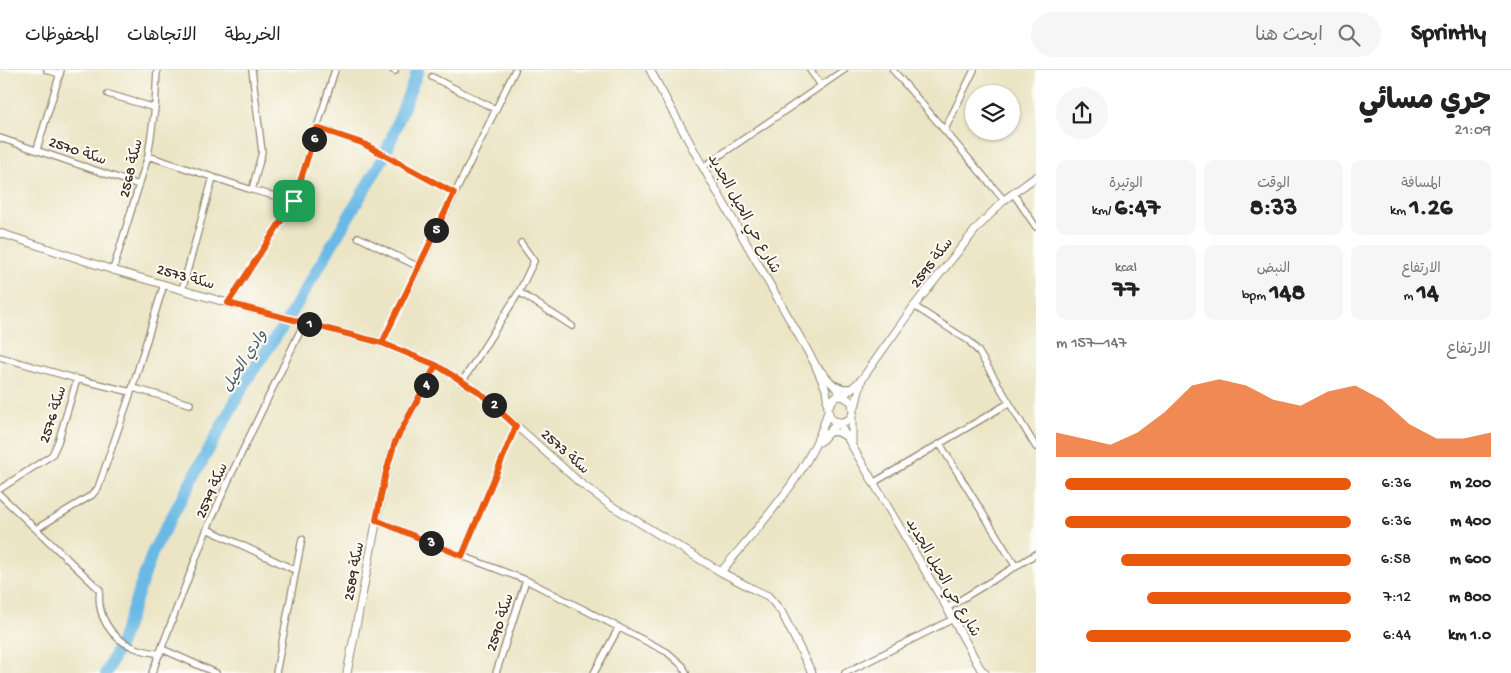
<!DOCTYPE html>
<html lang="ar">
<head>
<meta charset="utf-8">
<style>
  body { margin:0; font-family:"Gochi Hand","Playpen Sans Arabic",sans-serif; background:#f6f6f6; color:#222; direction:rtl; height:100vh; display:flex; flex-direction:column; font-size:19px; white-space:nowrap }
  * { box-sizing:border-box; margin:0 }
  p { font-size:16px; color:#767676 }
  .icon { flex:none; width:28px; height:28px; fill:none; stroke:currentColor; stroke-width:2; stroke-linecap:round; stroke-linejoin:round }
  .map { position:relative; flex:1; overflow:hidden; direction:ltr }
  .panel { display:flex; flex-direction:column; background:#fff; width:475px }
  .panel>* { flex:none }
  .controls { position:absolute; left:965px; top:15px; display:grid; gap:10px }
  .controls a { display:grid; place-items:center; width:55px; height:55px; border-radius:50%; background:#fff; box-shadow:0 1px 4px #0004; font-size:25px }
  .pin { position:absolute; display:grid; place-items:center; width:42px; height:42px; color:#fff; margin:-21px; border-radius:10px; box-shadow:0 2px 8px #0006 }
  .km { position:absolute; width:25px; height:25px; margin:-12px; border-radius:50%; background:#222; color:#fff; font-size:14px; line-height:25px; text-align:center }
  .round { display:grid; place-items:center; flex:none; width:52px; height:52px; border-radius:26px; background:#f6f6f6 }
  .overview { display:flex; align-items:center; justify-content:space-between; height:85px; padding:0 20px }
  h1 { font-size:28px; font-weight:800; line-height:38px }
  .metrics { display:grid; grid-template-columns:repeat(3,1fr); gap:8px; height:85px; padding:5px 20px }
  .metrics div { display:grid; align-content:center; border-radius:10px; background:#f6f6f6; text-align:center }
  .metrics b { font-size:25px; font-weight:800 }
  .metrics small { font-size:14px; font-weight:400 }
  .metrics p { font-size:14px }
  .chart { height:140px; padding:10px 20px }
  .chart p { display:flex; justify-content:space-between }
  .chart svg { width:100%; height:90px; margin-top:5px; fill:#ea580c; opacity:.7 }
  ul { padding:0 20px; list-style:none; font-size:16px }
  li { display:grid; grid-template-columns:80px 60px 1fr; align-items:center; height:38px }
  li i { height:12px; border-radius:6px; background:#ea580c }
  header { display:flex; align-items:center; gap:30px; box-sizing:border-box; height:70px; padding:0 25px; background:#fff; border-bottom:1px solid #e0e0e0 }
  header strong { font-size:24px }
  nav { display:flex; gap:28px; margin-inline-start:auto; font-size:18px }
  .search { width:350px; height:45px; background:#f6f6f6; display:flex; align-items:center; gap:12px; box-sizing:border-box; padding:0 18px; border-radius:28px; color:#767676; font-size:19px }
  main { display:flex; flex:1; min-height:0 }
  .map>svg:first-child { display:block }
</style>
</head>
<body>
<header>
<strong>Sprintly</strong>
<div class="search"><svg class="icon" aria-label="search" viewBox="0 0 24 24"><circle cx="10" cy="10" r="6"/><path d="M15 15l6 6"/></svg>ابحث هنا</div>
<nav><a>الخريطة</a><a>الاتجاهات</a><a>المحفوظات</a></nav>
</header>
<main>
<section class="panel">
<div class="overview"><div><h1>جري مسائي</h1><p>21:09</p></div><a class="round"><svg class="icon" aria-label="share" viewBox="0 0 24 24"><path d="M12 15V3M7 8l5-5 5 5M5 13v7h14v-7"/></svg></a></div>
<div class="metrics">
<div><p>المسافة</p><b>1.26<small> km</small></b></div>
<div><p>الوقت</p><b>8:33</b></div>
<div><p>الوتيرة</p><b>6:47<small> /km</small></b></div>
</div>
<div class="metrics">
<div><p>الارتفاع</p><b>14<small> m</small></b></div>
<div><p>النبض</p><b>148<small> bpm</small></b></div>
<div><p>kcal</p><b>77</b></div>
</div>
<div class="chart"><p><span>الارتفاع</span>147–157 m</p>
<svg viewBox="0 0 160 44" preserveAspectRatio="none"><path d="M0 44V32L10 35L20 38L30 32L40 22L50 9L60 6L70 9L80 16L90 19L100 12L110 9L120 16L130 28L140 35L150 35L160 32V44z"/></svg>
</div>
<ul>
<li><b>200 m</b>6:36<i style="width:97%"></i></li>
<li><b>400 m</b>6:36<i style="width:97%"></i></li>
<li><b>600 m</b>6:58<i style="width:78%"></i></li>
<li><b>800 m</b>7:12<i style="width:69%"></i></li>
<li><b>1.0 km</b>6:44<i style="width:90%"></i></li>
</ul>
</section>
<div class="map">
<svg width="1036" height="603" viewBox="0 0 1036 603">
  <rect width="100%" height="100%" fill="#fdfcf7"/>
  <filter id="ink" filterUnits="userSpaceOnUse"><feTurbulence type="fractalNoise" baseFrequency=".02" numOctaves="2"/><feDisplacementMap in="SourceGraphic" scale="10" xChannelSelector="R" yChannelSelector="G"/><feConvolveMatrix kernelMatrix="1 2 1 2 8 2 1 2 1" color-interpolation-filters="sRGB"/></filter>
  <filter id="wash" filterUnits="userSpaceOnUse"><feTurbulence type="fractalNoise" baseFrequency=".0096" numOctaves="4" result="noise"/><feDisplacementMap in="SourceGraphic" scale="20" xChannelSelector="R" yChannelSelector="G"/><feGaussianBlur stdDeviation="1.12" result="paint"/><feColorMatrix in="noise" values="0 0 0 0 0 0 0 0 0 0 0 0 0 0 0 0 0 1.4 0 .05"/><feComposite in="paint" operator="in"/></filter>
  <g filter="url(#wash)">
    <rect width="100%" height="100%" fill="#ebe5c5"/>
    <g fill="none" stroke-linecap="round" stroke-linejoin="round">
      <!-- river -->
      <path stroke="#6bb9e5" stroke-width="12" d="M106,603L121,572L153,481L248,308L288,249L385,85L418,0"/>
    </g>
  </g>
  <g filter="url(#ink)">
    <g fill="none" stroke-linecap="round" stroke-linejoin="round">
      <!-- minor casing -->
      <g stroke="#938872" stroke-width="8">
        <path id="minor" d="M47,0L60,4
          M393,0L395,1
          M810,0L821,15
          M893,0L1004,130
          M432,7L495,39
          M108,24L155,38
          M317,58L362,73L454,123
          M945,59L974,0
          M0,68L139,115
          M37,79L61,0
          M148,86L252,120L294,131
          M703,97L844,0
          M252,120L262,82L252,0
          M1013,123L1036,157
          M358,167L419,197
          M113,200L148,86L155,38L157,0
          M182,220L213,107
          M519,222L572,256
          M228,233L294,131L335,0
          M914,236L969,271L978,281L1036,377
          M382,273L515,0
          M0,287L77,309L131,322
          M462,312L519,222L534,191L521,173
          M833,314L843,318H852
          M133,318L190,334
          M828,363L837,362L846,367
          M940,374L1016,497
          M873,413L1009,333
          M0,419L52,385L58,372L77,309
          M0,425L100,520C96,544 110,568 133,577C141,581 151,582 160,584
          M376,450L462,486L526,510L667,582L683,596L686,603
          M36,459L92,425L98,418L131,322L164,214
          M207,459L295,500
          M462,486L516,356
          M947,538L1036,484
          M162,579L216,603
          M152,603L207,459L231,405L304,253
          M276,603L302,469
          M496,603L526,510
          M594,603L619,557
          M845,603L953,549"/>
      </g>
      <!-- tertiary casing -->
      <g stroke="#938872" stroke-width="9">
        <path id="tertiary" d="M650,0L703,97L815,294C818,303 823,311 826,320C829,331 824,353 841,352C847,352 851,348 853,343L852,332L843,326L835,327L828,337
          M0,163L113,200L228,233L382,273L436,295L479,322L579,412L610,435L721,502L753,519L768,526L781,541L812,603
          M818,298L843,326
          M843,326L862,309L914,236L977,158L1004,130L1036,107
          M855,337L862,309
          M852,347V373
          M838,352L947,538L980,598L985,603
          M820,372L838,352
          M721,502C760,454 812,401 828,341
          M347,603L386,402L395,372L436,295"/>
      </g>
      <!-- minor -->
      <use href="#minor" stroke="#fff" stroke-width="5.5"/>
      <!-- tertiary -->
      <use href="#tertiary" stroke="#fff" stroke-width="7"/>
    </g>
  </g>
  <g fill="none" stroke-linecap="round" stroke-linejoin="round" filter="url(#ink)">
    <!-- route casing -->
    <g stroke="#fff" stroke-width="10">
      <path id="route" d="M294,131L228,233L382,273L436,295L479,322L516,356L462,486L376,450L386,402L395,372L436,295L382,273L454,123L362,73L317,58L294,131"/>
    </g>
    <!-- route -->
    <use href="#route" stroke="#ea580c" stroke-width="6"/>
  </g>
  <g text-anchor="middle" stroke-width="4" stroke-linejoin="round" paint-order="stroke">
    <!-- street labels -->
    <g font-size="15" fill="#3b2a1e" stroke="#fdfcf7">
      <text transform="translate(78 80) rotate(19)" y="5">سكة 2570</text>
      <text transform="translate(130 98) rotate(-76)" y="5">سكة 2568</text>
      <text transform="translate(745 143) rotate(61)" y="5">شارع حي الحيل الجديد</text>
      <text transform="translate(931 192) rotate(-52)" y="5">سكة 2595</text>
      <text transform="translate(186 206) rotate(16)" y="5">سكة 2573</text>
      <text transform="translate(52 344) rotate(-72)" y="5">سكة 2576</text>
      <text transform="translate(566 381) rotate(42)" y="5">سكة 2573</text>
      <text transform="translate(211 420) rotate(-66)" y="5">سكة 2579</text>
      <text transform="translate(353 501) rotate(-79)" y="5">سكة 2589</text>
      <text transform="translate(944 507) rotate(60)" y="5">شارع حي الحيل الجديد</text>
      <text transform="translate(499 552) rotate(-72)" y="5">سكة 2590</text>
    </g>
    <!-- water labels -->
    <g font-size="16" font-style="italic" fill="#4c5c64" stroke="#fdfcf7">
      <text transform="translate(243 290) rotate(-58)" y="6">وادي الحيل</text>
    </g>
  </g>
</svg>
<div class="controls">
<a><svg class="icon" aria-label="layers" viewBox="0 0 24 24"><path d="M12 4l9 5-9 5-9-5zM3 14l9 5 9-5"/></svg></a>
</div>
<div class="pin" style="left:294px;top:131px;background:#1e9e55"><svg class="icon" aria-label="arrive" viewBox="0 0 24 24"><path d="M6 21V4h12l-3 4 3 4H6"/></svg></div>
<b class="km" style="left:309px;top:254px">1</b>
<b class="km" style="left:494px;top:335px">2</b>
<b class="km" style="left:431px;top:473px">3</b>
<b class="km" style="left:426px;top:315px">4</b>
<b class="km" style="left:436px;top:160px">5</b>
<b class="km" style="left:314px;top:69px">6</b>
</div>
</main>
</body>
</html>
